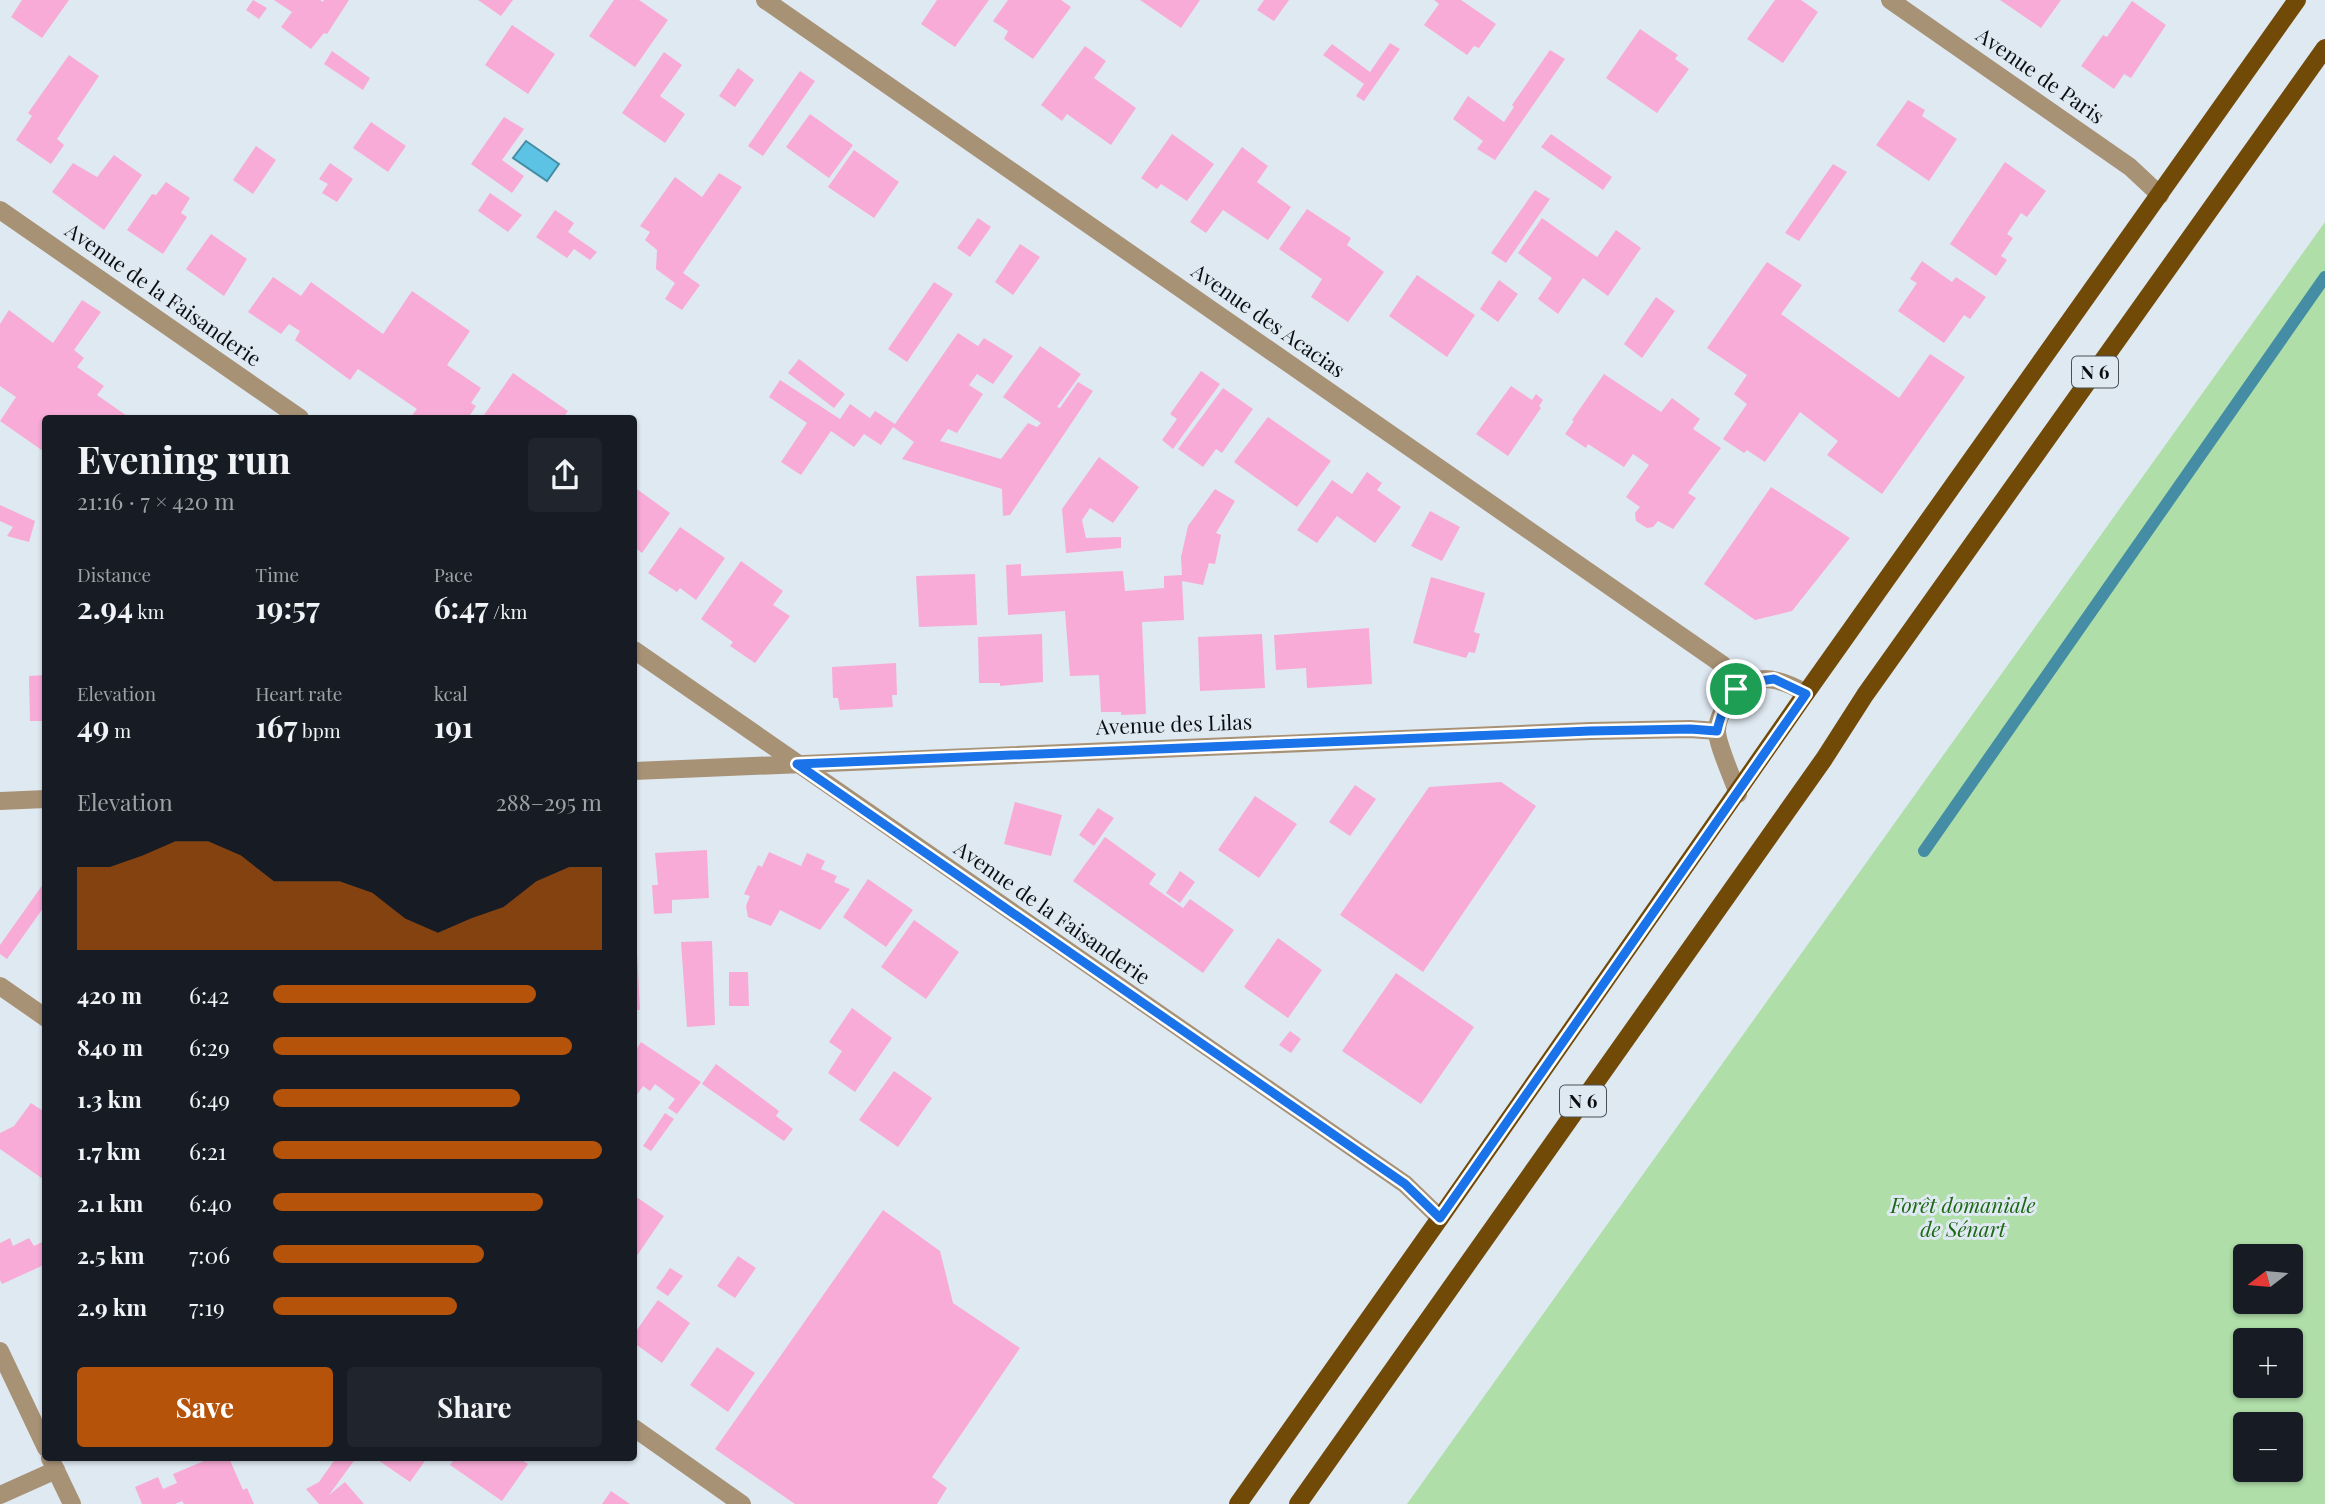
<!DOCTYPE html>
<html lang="en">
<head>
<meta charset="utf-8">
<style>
  body { margin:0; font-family:"Playfair Display",serif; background:#20242c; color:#f1f3f6; height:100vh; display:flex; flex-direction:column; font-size:26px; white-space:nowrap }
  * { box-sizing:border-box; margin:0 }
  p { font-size:23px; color:#9ea1a6 }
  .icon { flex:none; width:38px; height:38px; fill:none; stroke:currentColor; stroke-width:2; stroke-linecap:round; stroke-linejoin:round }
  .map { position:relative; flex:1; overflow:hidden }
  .panel { position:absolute; left:42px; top:415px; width:595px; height:1046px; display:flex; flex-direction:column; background:#171b24; border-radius:7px; box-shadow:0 2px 5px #0004 }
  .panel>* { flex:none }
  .needle { width:46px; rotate:254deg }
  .controls { position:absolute; left:2233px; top:1244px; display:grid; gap:14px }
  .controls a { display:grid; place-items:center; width:70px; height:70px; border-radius:7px; background:#171b24; box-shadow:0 2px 5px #0004; font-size:35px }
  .pin { position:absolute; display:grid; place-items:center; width:60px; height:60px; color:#fff; margin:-30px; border:4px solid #fff; border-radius:50%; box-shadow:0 2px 7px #0007 }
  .round { display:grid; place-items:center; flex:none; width:74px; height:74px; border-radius:7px; background:#20242c }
  .overview { display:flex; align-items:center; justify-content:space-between; height:119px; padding:0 35px }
  h1 { font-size:38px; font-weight:700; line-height:52px }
  .stats { display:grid; grid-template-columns:repeat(3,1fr); gap:10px; height:119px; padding:7px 35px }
  .stats div { display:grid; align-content:center }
  .stats b { font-size:30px; font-weight:700 }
  .stats small { font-size:19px; font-weight:400 }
  .stats p { font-size:19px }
  .chart { height:196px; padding:14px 35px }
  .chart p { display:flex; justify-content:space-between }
  .chart svg { width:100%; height:126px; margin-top:7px; fill:#b45309; opacity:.7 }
  .button { display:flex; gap:14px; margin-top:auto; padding:14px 35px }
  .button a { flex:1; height:80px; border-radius:7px; background:#b45309; color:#fff; font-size:28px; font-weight:700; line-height:80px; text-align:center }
  .button a+a { background:#20242c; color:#f1f3f6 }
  ul { padding:0 35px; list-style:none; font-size:23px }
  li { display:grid; grid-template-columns:112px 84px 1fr; align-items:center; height:52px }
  li i { height:18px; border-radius:9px; background:#b45309 }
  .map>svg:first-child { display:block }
</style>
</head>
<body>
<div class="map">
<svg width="2325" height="1504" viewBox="0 0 2325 1504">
  <rect width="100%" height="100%" fill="#dfe9f2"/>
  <!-- green -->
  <path fill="#afdea8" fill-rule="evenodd" d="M2325,222V1504H1407ZM2245,1256H2291V1302H2245ZM2245,1340H2291V1386H2245ZM2245,1424H2291V1470H2245Z"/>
  <!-- water -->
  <path fill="#5cc3e4" stroke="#448da5" stroke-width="2" d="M526,141L559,164L547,181L513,158Z"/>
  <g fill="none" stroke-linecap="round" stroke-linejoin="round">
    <!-- stream -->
    <path stroke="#448da5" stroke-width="12" d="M1924,851L2325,277"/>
  </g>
  <!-- building -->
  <path fill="#f8abd7" d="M22,0H69L42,38L11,17Z
    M253,0L267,8L259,19L246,10Z
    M274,0H320L323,2L324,0H349L327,34L324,33L311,49L281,27L292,12Z
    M478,0H513L501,16Z
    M614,0H639L668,20L635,67L589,36Z
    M937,0H989L955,47L921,24Z
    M1008,0H1061L1071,7L1033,59L1004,39L1008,31L993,21Z
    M1140,0H1200L1181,28Z
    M1264,0H1289L1274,21L1257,10Z
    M1434,0H1461L1496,24L1479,48L1474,46L1467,55L1424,25L1439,4Z
    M1775,0H1801L1818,12L1783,63L1747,39Z
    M2000,0H2061L2041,28Z
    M2132,1L2166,25L2131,78L2124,74L2114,89L2081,66L2103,35L2107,37Z
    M512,25L555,54L528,94L485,65Z
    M1640,29L1678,55L1675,59L1689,69L1657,113L1606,78Z
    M1390,43L1400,49L1364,101L1356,96L1364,84L1323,55L1332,44L1370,72Z
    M1085,46L1106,61L1094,78L1136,108L1111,145L1067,114L1062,121L1041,105Z
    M1550,50L1565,59L1495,160L1477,149L1483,141L1453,119L1468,96L1504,122L1514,107L1512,105Z
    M332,51L370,78L363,90L324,64Z
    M664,52L682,65L660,96L685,114L665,143L622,113Z
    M69,55L99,76L57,139L64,145L51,164L16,140L32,116L28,113Z
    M738,68L754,80L735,107L719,96Z
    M800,71L815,81L763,156L748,146Z
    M1908,100L1925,110L1922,116L1957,139L1929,181L1876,145Z
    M810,114L853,145L829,178L786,147Z
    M504,117L524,129L502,160L524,176L512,193L471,164Z
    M371,122L406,146L388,172L353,148Z
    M1172,134L1214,164L1187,201L1161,184L1157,189L1141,178Z
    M1551,134L1612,177L1603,190L1541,147Z
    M256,146L276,160L253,194L233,180Z
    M1242,147L1268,166L1257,182L1291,207L1268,240L1223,210L1206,233L1190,222Z
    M854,150L899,182L874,218L828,187Z
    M114,155L142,175L104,230L52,192L73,163L97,177Z
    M2005,162L2046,191L2027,217L2021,213L2007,234L2013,238L2001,256L2007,260L1996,276L1950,244Z
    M330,163L353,179L337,202L322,193L328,184L319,179Z
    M1833,164L1847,172L1799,241L1785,233Z
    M719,173L742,187L683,273L700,285L682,310L665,299L675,283L656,269L657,250L645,240L650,232L640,226L675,177L702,197Z
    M166,182L190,198L181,213L187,217L163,254L127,230L152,194L156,195Z
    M1535,190L1550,199L1506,263L1491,253Z
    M490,193L522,215L508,232L478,211Z
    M1307,209L1351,238L1347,245L1384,272L1348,322L1311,297L1322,279L1279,249Z
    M555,210L574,223L568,232L597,252L590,260L574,249L567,258L536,237Z
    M978,218L991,227L970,257L957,248Z
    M1542,218L1597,257L1616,230L1641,248L1608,296L1583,278L1558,314L1538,299L1552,278L1518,253Z
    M211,234L247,259L224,296L186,269Z
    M1020,244L1040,257L1013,295L995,282Z
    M1922,261L1952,282L1956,277L1986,297L1970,319L1964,315L1944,343L1898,311L1917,283L1910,279Z
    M1767,262L1802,285L1781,314L1899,398L1930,354L1965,377L1882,494L1827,455L1838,441L1800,412L1765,462L1747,450L1744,453L1723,439L1747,404L1734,394L1747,375L1707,348Z
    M1417,275L1475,315L1447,357L1389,316Z
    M273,277L301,296L311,282L383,334L412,291L470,331L447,365L481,388L471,403L476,406L468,418H410L417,409L358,369L350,380L295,340L300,331L289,324L281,334L248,312Z
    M1499,280L1518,294L1498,322L1480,309Z
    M934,282L953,294L907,362L888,349Z
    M1656,297L1675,311L1642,358L1624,344Z
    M82,300L101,312L74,350L84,358L77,367L104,386L97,395L130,418H46V453L0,421L16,397L0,386V324L9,310L53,343Z
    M958,333L978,346L984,338L1013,356L993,384L977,374L969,385L983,394L957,433L948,429L940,441L1001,459L1028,423L1037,427L1041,423L1003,397L1040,346L1081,374L1057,407L1060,408L1078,382L1093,391L1010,515L1003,516L1002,489L902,459L914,442L893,427L881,445L864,434L854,447L831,431L801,475L781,462L807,423L769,397L780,380L840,419L850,404L870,418L875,411L895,424Z
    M799,359L845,394L834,408L788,373Z
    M1201,371L1220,384L1173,449L1162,440L1177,419L1170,414Z
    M513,373L568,411L563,418H482Z
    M1604,374L1661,412L1672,398L1700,419L1693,429L1721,448L1688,493L1696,498L1673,529L1658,521L1653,527L1647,528L1636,521L1635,513L1640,507L1626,497L1649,465L1633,454L1624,467L1588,444L1586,448L1565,434L1574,421L1572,420Z
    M1511,386L1532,400L1536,394L1543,400L1539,406L1541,408L1508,456L1476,434Z
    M1223,388L1253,409L1222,453L1216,449L1203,467L1178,449Z
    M1268,417L1331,461L1297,507L1234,462Z
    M1099,457L1139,487L1113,523L1090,508L1082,520L1086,538L1121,537V548L1066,553L1062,509Z
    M1367,472L1382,483L1377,490L1401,507L1375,543L1337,516L1317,543L1297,530L1332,480L1352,494Z
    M634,487L670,513L642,553L634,547Z
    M1771,487L1850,538L1792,611L1755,620L1704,584Z
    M1215,489L1235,501L1216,533L1221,535L1215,564L1209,563L1203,585L1182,581L1184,620L1142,622L1146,714L1121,715V712H1101L1099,675L1070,676L1065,611L1008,615L1006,565L1021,564V576L1123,571L1125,591L1164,588V576L1182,575L1181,557L1188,526Z
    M0,505L35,521L29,542L7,536L13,527L0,521Z
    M1430,511L1460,527L1442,561L1411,546Z
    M680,527L725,558L696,600L680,588L677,592L648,573Z
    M741,561L783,591L773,605L790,616L755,663L730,646L733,642L701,619Z
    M975,574L977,625L919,627L916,576Z
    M1431,577L1485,593L1474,632L1480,634L1475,653L1469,652L1466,658L1413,643Z
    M1369,628L1372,684L1307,688L1306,668L1276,670L1274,635Z
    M1042,634L1043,682L1000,686V683H979L978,637Z
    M1262,634L1265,688L1200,691L1198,637Z
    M896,663L897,695H892L893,707L840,710L838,698H833L832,667Z
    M46,675V721H30L29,676Z
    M1501,782L1536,806L1423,972L1340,915L1429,787Z
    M1355,785L1376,799L1350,836L1329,822Z
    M1255,796L1297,824L1259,878L1218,850Z
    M1015,802L1062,815L1051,856L1004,844Z
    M1098,808L1114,818L1094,846L1079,835Z
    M1105,837L1156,874L1149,884L1183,908L1190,899L1234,930L1203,973L1073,881Z
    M707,850L709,898L672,900V913L654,914L652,885H658L655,853Z
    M769,852L801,866L807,853L825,861L821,869L837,876L834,882L850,889L820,930L780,910L771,926L748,917L746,906L750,896L744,894L758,865L762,867Z
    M1180,871L1195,882L1180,903L1166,893Z
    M868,879L913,910L886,947L843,917Z
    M46,880V904L7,959L0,954V945Z
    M914,920L959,952L926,999L881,967Z
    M1278,938L1322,970L1288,1018L1244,987Z
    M712,941L715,1025L687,1027L681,942Z
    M634,952H637L640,1010H634Z
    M729,972H748L749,1006H729Z
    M1396,973L1474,1027L1421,1104L1342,1051Z
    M852,1008L892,1038L855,1092L828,1073L842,1051L829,1042Z
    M1290,1031L1301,1039L1291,1053L1279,1045Z
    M641,1042L701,1082L677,1114L668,1108L675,1099L655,1084L650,1091L643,1086L634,1099V1053Z
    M716,1064L779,1111L776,1116L793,1129L784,1141L702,1084Z
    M894,1071L932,1098L898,1147L859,1120Z
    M31,1103L46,1113V1181L0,1149V1133L14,1126Z
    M665,1113L674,1119L651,1151L643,1146Z
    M635,1196L664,1216L634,1260V1198Z
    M883,1210L940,1251L953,1303L1020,1348L932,1477L947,1488L937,1504H795L715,1449Z
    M10,1238L13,1246L29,1238L34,1246L46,1240V1264L2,1284L0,1280V1243Z
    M738,1256L756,1268L735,1298L717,1286Z
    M670,1268L683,1276L668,1296L656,1288Z
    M658,1300L690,1323L662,1363L634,1343V1334Z
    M717,1347L755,1373L728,1412L690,1385Z
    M211,1458H229L243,1490L247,1488L254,1504H184L182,1501L175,1504H142L135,1487L158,1477L163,1489L177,1483L173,1474Z
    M336,1458H356L329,1495L345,1482L364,1504H319L306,1489L319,1482Z
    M375,1458H427L410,1482Z
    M455,1458H519L528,1464L502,1501L450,1465Z
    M611,1491L630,1504H602Z"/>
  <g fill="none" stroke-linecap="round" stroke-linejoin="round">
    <!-- lane -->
    <path stroke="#a89276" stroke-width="18" d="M0,1495L56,1470"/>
    <!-- street -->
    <path stroke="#a89276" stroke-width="18" d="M765,0L1723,665L1736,689
      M1890,0L2130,167L2160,195
      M0,210L300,418
      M634,650L1405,1184L1440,1218
      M634,771L1590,731L1690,729L1717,731
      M1738,794C1733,779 1717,744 1717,731C1717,723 1721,712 1726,705C1748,670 1774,675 1806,693
      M0,801L46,799
      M0,986L46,1018
      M0,1351L46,1448
      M634,1428L742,1504
      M50,1458L72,1504"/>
    <!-- primary -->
    <path stroke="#714a08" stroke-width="18" d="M1238,1504L1440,1218L1806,693L2297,0
      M1298,1504L1824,759L1865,695L2325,48"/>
  </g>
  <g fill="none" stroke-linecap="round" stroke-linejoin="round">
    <!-- route casing -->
    <g stroke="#fff" stroke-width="14">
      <path id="route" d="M1774,679L1806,694L1440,1218L1405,1184L797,764L1590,731L1690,729L1717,731C1726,693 1736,683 1774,679Z"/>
    </g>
    <!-- route -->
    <use href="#route" stroke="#1a73e8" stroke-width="9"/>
  </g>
  <g text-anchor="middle" stroke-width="6" stroke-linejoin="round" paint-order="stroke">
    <!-- shield labels -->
    <g fill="#dfe9f2" stroke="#4b5055" stroke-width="2">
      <rect x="2072" y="356.5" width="46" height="31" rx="5"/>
      <rect x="1560" y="1085.5" width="46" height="31" rx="5"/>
    </g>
    <g font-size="19" font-weight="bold" fill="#0c0f12">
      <text x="2095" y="379">N 6</text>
      <text x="1583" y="1108">N 6</text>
    </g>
    <!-- street labels -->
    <g font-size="21" fill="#0c0f12" stroke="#dfe9f2">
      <text transform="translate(2040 76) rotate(35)" y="7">Avenue de Paris</text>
      <text transform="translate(163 295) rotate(35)" y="7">Avenue de la Faisanderie</text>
      <text transform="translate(1268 321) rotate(35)" y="7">Avenue des Acacias</text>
      <text transform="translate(1174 725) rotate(-2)" y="7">Avenue des Lilas</text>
      <text transform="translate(1052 913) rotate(35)" y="7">Avenue de la Faisanderie</text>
    </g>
    <!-- park labels -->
    <g font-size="21" font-style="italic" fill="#1d6712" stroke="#dfe9f2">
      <text x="1963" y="1213">Forêt domaniale<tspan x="1963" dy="24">de Sénart</tspan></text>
    </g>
  </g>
</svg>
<div class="controls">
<a><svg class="needle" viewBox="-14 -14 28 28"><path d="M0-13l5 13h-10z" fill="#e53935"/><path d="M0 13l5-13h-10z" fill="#9ea1a6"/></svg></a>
<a>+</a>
<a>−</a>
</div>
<div class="pin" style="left:1736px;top:689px;background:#1e9e55"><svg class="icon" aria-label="arrive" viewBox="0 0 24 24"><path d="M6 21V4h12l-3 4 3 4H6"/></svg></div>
<section class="panel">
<div class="overview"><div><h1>Evening run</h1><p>21:16 · 7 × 420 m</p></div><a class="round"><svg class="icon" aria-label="share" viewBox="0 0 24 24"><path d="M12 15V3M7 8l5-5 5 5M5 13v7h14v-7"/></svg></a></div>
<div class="stats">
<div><p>Distance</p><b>2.94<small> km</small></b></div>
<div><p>Time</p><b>19:57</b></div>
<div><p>Pace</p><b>6:47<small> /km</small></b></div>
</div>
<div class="stats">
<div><p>Elevation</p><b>49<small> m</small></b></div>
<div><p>Heart rate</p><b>167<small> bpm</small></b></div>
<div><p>kcal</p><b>191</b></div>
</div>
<div class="chart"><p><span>Elevation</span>288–295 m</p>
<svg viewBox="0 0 160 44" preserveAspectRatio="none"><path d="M0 44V15L10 15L20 11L30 6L40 6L50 11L60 20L70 20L80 20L90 24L100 33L110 38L120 33L130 29L140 20L150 15L160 15V44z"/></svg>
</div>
<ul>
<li><b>420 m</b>6:42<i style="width:80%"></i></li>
<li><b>840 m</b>6:29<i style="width:91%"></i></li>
<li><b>1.3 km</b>6:49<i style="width:75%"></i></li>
<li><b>1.7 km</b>6:21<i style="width:100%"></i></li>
<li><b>2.1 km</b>6:40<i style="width:82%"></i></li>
<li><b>2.5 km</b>7:06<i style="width:64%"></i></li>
<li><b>2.9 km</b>7:19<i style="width:56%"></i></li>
</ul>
<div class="button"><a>Save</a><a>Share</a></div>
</section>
</div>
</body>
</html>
